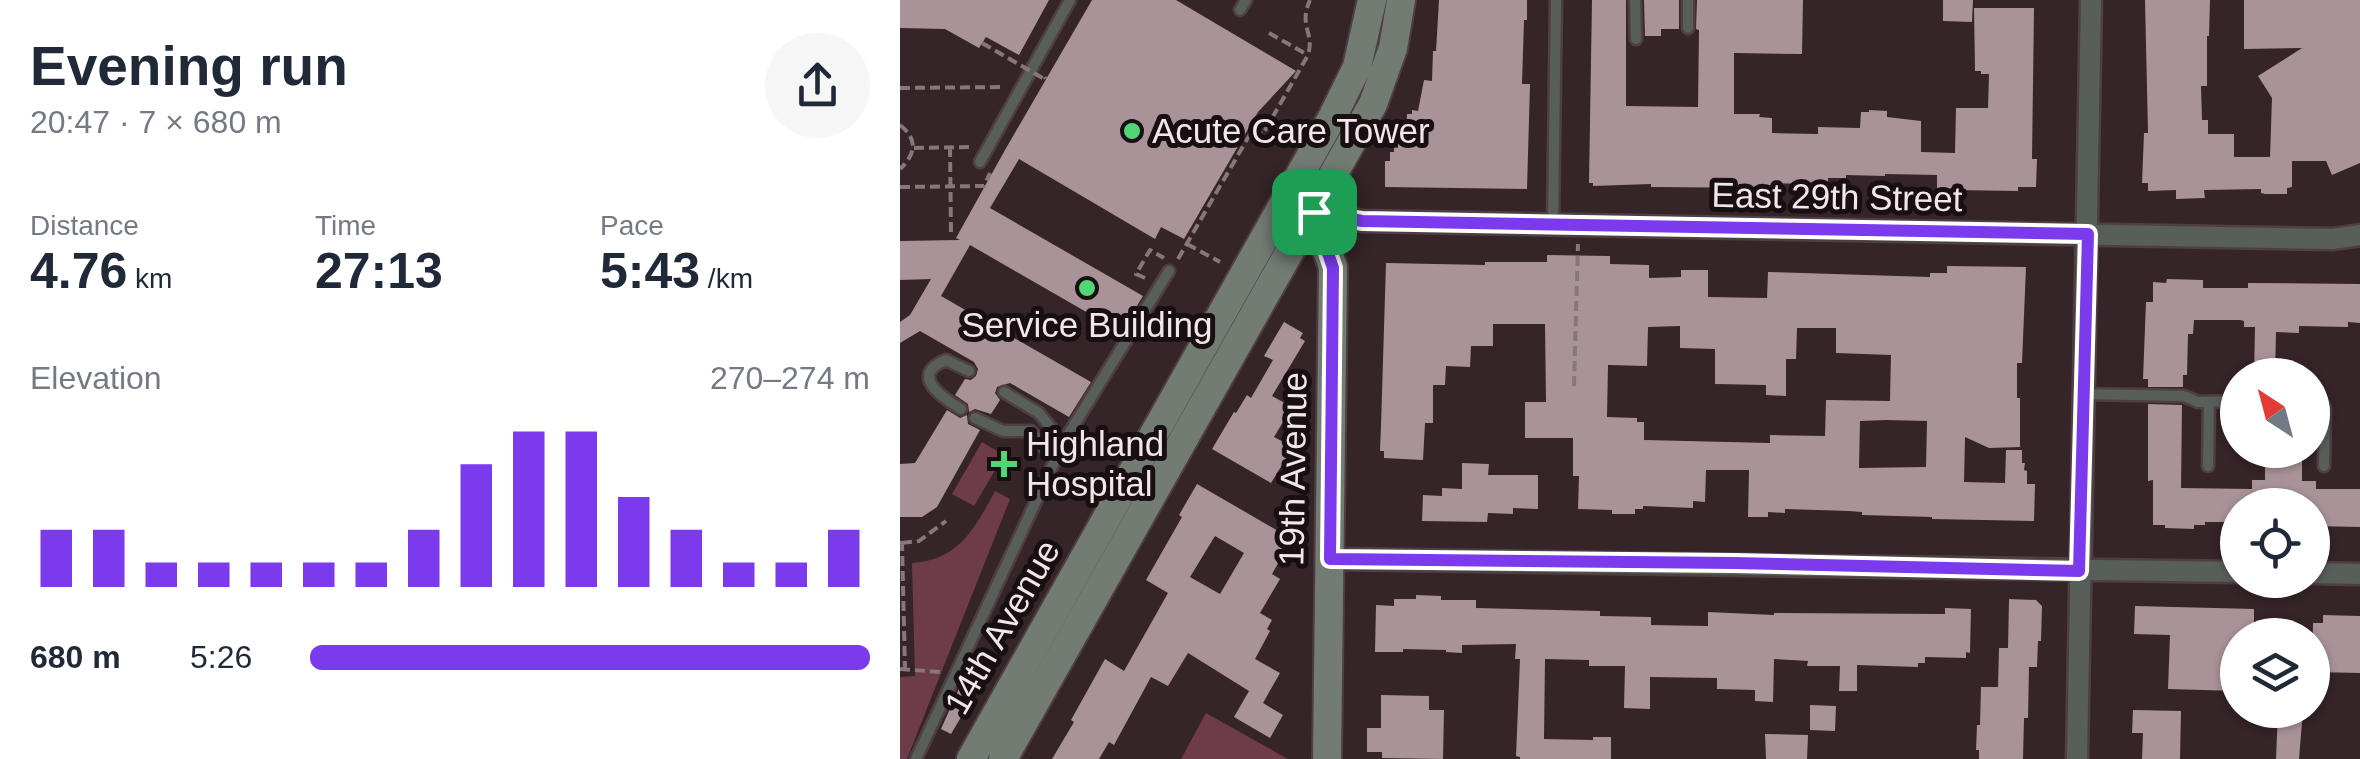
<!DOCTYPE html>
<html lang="en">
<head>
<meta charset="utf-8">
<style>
  body { margin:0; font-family:Helvetica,sans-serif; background:#f6f6f7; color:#1f2937; height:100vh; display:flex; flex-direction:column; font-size:38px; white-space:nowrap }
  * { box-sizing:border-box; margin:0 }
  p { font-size:32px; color:#747a83 }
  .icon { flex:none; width:55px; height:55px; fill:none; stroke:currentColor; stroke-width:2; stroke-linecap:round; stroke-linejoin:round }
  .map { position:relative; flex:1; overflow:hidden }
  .sheet { display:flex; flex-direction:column; background:#fff; width:900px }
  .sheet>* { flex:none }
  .needle { width:65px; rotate:324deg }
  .tools { position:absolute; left:1320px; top:358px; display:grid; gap:20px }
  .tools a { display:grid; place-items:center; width:110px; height:110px; border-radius:50%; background:#fff; box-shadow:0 2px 8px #0004; font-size:50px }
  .pin { position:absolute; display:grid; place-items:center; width:85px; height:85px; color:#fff; margin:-42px; border-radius:20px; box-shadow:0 5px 15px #0006 }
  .round { display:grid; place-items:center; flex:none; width:105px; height:105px; border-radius:52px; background:#f6f6f7 }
  .head { display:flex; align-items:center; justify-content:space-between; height:170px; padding:0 30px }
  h1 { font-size:55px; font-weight:700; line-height:75px }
  .metrics { display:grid; grid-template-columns:repeat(3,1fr); gap:15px; height:170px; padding:10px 30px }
  .metrics div { display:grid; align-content:center }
  .metrics b { font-size:50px; font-weight:700 }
  .metrics small { font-size:28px; font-weight:400 }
  .metrics p { font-size:28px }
  .chart { height:280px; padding:20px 30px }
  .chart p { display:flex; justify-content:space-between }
  .chart svg { width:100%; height:180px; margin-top:10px; stroke:#7c3aed; stroke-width:6 }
  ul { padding:0 30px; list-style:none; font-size:32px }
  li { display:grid; grid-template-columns:160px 120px 1fr; align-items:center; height:75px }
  li i { height:25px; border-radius:12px; background:#7c3aed }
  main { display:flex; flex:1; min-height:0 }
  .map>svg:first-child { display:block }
</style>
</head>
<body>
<main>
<section class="sheet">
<div class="head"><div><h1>Evening run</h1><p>20:47 · 7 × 680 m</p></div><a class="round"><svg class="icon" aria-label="share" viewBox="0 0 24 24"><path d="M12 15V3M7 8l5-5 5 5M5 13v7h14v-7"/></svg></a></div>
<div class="metrics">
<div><p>Distance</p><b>4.76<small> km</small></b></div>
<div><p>Time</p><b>27:13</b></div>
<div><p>Pace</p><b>5:43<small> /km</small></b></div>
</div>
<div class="chart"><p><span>Elevation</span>270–274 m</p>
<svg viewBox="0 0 160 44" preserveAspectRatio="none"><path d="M5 44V30M15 44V30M25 44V38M35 44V38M45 44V38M55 44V38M65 44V38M75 44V30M85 44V14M95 44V6M105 44V6M115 44V22M125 44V30M135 44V38M145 44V38M155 44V30"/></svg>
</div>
<ul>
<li><b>680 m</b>5:26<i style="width:100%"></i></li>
</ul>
</section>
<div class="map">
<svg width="1460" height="759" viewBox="0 0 1460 759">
  <rect width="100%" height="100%" fill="#352428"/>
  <!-- green -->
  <path fill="#6e3b48" d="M82,442L104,455L74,506L52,494Z
    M95,491L110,499L7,759H0V677L15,676L12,563C59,560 75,528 95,491Z
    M306,713L388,759H281Z"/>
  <!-- building -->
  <path fill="#a99398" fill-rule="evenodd" d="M0,0H149L119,55L86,37L79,48L45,29L0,28Z
    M192,0H276L396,71L358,112L284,239L261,227L255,239L119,159L90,208L243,296L221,332L70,245L41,296L191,382L169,417L110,383L97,387L95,393L100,400L91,414L75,409L69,412L68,404L55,395L65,379L71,380L76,376L78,369L74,362L20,331L0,343V322L10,315L31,279L0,280V241L60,240L56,238L105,150Z
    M539,0H627V20H624L622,84H630L627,189L485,187V161H490V152H494V147L498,148V138H506L507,114H512V110L518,111L524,80L532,81L533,51H536Z
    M692,0H726V106L798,107L799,30L796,29L797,0H903L902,54L834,53V114H860L859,117L872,118V133L918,134V127L960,128L961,112H969V110L987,111V117L1021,121V152L1055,153L1056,108H1088L1089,74H1081V71H1075L1074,8H1134L1132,159H1137L1136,187H1118V191L1056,190V195H1037V175L985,174V176L946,175V178H928V182L909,184L871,183V188L751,187V184L693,186V183H689Z
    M744,0H779V29H761V36H745Z
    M1043,0H1073L1072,22L1043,21Z
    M1245,0H1310L1309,36H1307V86H1301L1302,120H1308V134H1334V157H1370L1372,98L1358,76L1402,48L1344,49V0H1460V163L1432,175L1426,161H1392V187L1387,188V194H1365L1361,193V189L1304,190L1305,198L1276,199V190L1248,191V183H1242L1244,133H1248Z
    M647,255L710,256V264L749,265V278L781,277V270H808V297L867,298L868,272L1030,277V273H1047V266L1126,267L1122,363H1117V398H1120V447L1089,448L1065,437L1064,482L1105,483L1106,450H1122V463H1125L1124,470L1127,471V484H1135L1134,521L1032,519V517L962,515V512L949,511L885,509V513L868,512V517H848L849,470H806L805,502L793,501V508L743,506V509H735V514H712V510L678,509L679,476H673V438H625V402H646L645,324H593V346H571L570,367L546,366L545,385H533V423H525L523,460L484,458V451H480L481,426L486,263L585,265V262H647ZM780,326V348L815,349V384L866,385V395L886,396V359H896L897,328H936V353L991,355L990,399V401L926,400L925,436L870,435V443L744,440V422H737V418L707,417L708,365L747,366L748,327ZM986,420L1027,421L1026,467L959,468L960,421Z
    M1267,279L1303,280V288H1348V283L1460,284V323L1448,322V327L1399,326V333L1376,332L1375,375H1354L1355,327H1344V321L1340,320H1294L1293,334H1288L1287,375H1283V387H1248V379H1243L1246,302H1253V282L1266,283Z
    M384,322L403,333L400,338L405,341L372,396L392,407L374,437L393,447L371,483L312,449L334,412L336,413L347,395L351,398L373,360L364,356Z
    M1248,404L1282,405L1281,488L1352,489V480H1365V450H1402V481H1416V489H1460V527L1412,526V505H1338V522H1305V525H1294V529L1265,528V525H1253V480L1248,481Z
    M47,410L60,418L67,415L68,424L80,430L37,507L22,517H0V464L15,463Z
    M562,463L589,464L588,475H638V509L613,508V514L588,513L587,522L522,521L523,495L542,496V488L562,489Z
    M297,484L392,539L372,574L380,579L360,613L372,620L367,629L370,631L355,659L380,673L363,703L383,715L370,738L334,717L349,691L288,653L268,686L251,677L214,745L209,742L199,759H152L174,722L171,720L205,659L224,671L268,593L246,580L282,517L279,515ZM315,536L344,553L320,594L290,577Z
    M516,595L541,596V600H576V608L700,611V616L751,617V625L808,626V612L874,615V613L1045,614V608L1071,609L1070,653L1066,652V658L1025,657V663H1018V667L957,665V691H939L940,666H907L908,661L874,659L873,702L855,701V690L817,689V678L750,677V709L724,708L725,666H689V660L645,659L644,739L693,740V737H711V759H620V757L616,756L620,659H615L616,644L562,645V653L546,652V650L503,649V652H475L476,605L494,606V599H516Z
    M1109,599L1136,600L1142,606L1141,641H1138L1137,667H1129L1128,718H1124L1123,759H1079V750H1076L1077,725H1080L1081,687H1098L1099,648H1108Z
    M1235,606L1354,609V635H1338V691L1268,689L1270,635L1234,634Z
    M1423,615L1460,616V673L1412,672L1413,623H1423Z
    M73,657L90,668L51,734L41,729Z
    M481,695L529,696V710H544L543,759L482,758V752H467V728H481Z
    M910,705L936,706L935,731L910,730Z
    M1233,710L1281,711L1280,759H1242L1243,733H1232Z
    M1378,710H1403L1399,759H1376Z
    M865,734L908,735L907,759H866Z"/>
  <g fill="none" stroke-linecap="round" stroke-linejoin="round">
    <!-- lane casing -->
    <g stroke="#4f3f43" stroke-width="15">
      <path id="lane" d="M735,0L736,39
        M788,0V28
        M340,10L346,0
        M80,162L170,0
        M653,224L656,0
        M104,392L139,413L163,443
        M1184,394L1284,396L1298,402L1338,401
        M1412,400L1421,401L1425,408L1424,466
        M61,409C43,398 8,375 46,360L69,371
        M75,418L103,431H131L155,461
        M1308,466L1309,402
        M16,759L163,443L269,271"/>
    </g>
    <!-- street casing -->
    <g stroke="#4f3f43" stroke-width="25">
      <path id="street" d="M413,212L463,221L1433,239L1460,235
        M429,559L1338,572
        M1412,573L1460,574
        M1177,759L1191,0"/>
    </g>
    <!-- secondary casing -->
    <g stroke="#4f3f43" stroke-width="32">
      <path id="secondary" d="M403,205L413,212L433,267L427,759
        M71,759L433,116L457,67L472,0
        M103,759L473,104L493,48L501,0"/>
    </g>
    <!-- path -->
    <path stroke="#86777a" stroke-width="4" stroke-dasharray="10 5" stroke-linecap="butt" d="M369,33L408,55
      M0,88L105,87
      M0,125C18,139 16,154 0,169
      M50,147L51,232
      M14,148L69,147
      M0,187L84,186L90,173
      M287,244L320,262
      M278,259L353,129L363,134L408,55C415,32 398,27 410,0
      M245,278L236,274L250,250L264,258
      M674,386L678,244
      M0,543H2L5,669
      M2,543L19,541L46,521
      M0,669L40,672"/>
    <!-- lane -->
    <use href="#lane" stroke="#585e59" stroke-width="10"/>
    <!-- street -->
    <use href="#street" stroke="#585e59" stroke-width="20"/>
    <!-- secondary -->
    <use href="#secondary" stroke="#727c73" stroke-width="28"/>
    <!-- path-bridge -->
    <path stroke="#86777a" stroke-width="4" stroke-dasharray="10 5" stroke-linecap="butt" d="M82,43L146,80L145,77"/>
  </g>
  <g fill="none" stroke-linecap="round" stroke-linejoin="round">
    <!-- route casing -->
    <g stroke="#fff" stroke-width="20">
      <path id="route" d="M414,212L462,221L1188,234L1179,571L834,563L430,559L433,268Z"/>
    </g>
    <!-- route -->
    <use href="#route" stroke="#7c3aed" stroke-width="12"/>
  </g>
  <!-- markers -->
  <g fill="#50d674" stroke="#170f11" stroke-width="4">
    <circle cx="232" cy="131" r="10"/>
    <circle cx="187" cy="288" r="10"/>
    <path d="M99 449h10v10h10v10h-10v10h-10v-10h-10v-10h10z"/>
  </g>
  <g text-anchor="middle" stroke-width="10" stroke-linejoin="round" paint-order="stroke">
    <!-- poi labels -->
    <g font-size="35" fill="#f2e6e9" stroke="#170f11" text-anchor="start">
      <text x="252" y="143">Acute Care Tower</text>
      <text x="187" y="337" text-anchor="middle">Service Building</text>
      <text x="126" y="456">Highland<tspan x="126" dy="40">Hospital</tspan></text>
    </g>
    <!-- street labels -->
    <g font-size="35" fill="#f2e6e9" stroke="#170f11">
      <text transform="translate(937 197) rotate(1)" y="12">East 29th Street</text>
      <text transform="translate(393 469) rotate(-89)" y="12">19th Avenue</text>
      <text transform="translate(102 627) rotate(-60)" y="12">14th Avenue</text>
    </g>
  </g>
</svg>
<div class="tools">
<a><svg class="needle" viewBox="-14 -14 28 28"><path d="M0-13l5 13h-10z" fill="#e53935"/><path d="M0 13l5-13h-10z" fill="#747a83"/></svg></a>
<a><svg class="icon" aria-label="locate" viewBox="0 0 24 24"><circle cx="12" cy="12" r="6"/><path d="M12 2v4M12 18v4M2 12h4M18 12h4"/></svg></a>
<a><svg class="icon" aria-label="layers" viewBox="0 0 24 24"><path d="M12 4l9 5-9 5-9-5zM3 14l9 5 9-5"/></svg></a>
</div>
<div class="pin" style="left:414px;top:212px;background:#1e9e55"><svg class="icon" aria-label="arrive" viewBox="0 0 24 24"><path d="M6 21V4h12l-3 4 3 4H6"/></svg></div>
</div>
</main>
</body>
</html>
